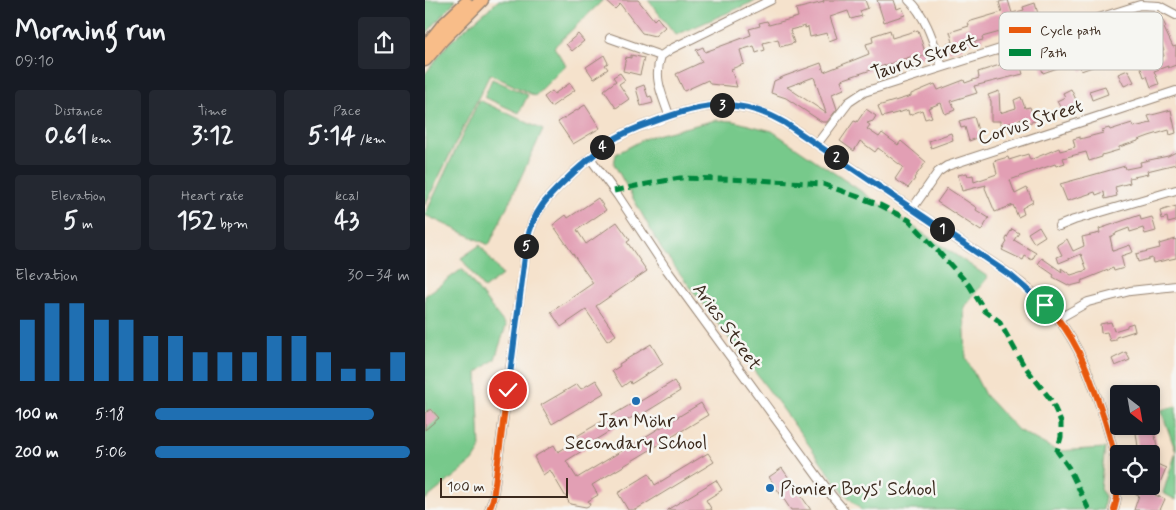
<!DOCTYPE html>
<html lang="en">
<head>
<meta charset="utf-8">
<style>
  body { margin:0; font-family:Mynerve,sans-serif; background:#242831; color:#f1f3f6; height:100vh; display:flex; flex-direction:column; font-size:19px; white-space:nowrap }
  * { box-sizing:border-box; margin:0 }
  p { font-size:16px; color:#9ea1a6 }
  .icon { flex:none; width:28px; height:28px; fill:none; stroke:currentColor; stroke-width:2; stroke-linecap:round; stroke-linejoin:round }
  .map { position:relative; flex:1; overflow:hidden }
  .drawer { display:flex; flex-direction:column; background:#171b24; width:425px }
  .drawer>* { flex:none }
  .needle { width:32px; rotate:149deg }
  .buttons { position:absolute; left:685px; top:385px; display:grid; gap:10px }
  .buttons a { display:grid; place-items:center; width:50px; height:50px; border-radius:5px; background:#171b24; box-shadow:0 2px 8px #0003; font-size:25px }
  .scale { position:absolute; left:15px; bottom:12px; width:128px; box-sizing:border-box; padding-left:5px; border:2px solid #3b2a1e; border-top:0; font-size:14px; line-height:18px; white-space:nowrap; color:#3b2a1e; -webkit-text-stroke:4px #f6f6f2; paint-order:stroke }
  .pin { position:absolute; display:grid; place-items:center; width:42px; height:42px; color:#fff; margin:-21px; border:2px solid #fff; border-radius:50%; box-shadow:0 1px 5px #0007 }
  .km { position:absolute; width:25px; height:25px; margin:-12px; border-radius:50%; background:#222; color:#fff; font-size:14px; line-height:25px; text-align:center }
  .round { display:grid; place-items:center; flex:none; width:52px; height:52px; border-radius:5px; background:#242831 }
  .headline { display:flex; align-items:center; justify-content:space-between; height:85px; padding:0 15px }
  h1 { font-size:28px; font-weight:800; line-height:38px }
  .stats { display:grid; grid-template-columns:repeat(3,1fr); gap:8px; height:85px; padding:5px 15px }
  .stats div { display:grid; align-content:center; border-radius:5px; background:#242831; text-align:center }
  .stats b { font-size:25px; font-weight:800 }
  .stats small { font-size:14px; font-weight:400 }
  .stats p { font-size:14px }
  .chart { height:140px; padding:10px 15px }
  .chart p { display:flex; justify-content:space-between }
  .chart svg { width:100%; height:90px; margin-top:5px; stroke:#1f6fb2; stroke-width:6 }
  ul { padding:0 15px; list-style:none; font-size:16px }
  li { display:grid; grid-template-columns:80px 60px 1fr; align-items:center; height:38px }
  li i { height:12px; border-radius:6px; background:#1f6fb2 }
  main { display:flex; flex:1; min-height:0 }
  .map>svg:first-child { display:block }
</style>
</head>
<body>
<main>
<section class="drawer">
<div class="headline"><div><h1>Morning run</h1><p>09:10</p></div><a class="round"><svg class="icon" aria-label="share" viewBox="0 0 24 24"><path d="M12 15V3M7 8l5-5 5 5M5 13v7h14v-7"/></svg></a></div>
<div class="stats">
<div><p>Distance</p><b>0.61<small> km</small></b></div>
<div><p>Time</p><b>3:12</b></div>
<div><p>Pace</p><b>5:14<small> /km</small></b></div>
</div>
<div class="stats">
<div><p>Elevation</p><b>5<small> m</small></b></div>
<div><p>Heart rate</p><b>152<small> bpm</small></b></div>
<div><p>kcal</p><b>43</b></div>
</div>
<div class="chart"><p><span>Elevation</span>30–34 m</p>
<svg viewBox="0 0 160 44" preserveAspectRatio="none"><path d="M5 44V14M15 44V6M25 44V6M35 44V14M45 44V14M55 44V22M65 44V22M75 44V30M85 44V30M95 44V30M105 44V22M115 44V22M125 44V30M135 44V38M145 44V38M155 44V30"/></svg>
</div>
<ul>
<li><b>100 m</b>5:18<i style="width:86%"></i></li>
<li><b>200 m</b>5:06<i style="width:100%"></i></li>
</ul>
</section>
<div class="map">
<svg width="751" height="510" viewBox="0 0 751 510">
  <rect width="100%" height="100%" fill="#f6f6f2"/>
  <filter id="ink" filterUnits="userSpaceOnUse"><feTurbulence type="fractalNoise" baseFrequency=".02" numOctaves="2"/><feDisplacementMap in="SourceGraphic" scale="10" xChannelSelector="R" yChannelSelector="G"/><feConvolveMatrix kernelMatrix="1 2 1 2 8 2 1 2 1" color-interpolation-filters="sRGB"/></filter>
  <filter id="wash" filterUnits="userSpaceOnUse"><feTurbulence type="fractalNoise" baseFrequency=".0096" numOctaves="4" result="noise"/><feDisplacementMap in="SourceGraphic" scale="20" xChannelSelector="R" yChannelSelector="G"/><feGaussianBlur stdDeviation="1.12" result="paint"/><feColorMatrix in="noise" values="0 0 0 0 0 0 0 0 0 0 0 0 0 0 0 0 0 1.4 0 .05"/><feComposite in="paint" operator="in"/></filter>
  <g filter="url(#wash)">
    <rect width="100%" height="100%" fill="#f5e2cc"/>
    <!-- green -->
    <path fill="#77c98b" stroke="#597a54" d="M0,0H31L0,35Z
      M74,0H178L129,47L141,65L110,96L65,74L0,205V74L24,43Z
      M223,0H332L251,35Z
      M67,79L103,95L94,113L59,97Z
      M54,100L118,130L64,245L0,215Z
      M291,120L308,121L347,131L563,277L539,307L541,358L560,395L593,430L632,451L680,448L675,489L680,496L678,510H436L418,492L355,405L237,250L189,164L191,154L223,137Z
      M55,245L77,275L59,289L36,258Z
      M37,269L81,326L70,359L52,373L55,450L48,461L0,500V296Z
      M751,406V500L738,493L751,452L736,410Z"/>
    <g id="blocks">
      <!-- building -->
      <path fill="#e29fb4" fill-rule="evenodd" d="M180,0H213L229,20L232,17L240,27L230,36L217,33L195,4L190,9Z
        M398,0H440L443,8L435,11L437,16L426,19L423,11L405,17L412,38L404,41L402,33L385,37L383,27L380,28V26L365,30L369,43L355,47L353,39L338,43L340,50L331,53L329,46L315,50L319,64L306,69L312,87L285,84L283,80L259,91L251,74L277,62L271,50L278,47L280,52L326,35L324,29L335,26L334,23L342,21L344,25L373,17L371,9L399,2Z
        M452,0H469L472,9L477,7L480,15L459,22Z
        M583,0L587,13L599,10L598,7L610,3L615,21L557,37L558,40L537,45L538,48L524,52L522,44L528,42L525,32L544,26L543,22L577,12L574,2Z
        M737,19L741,27L739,28L748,47L751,46V65L743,68V66L729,71L734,84L726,87L722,76L719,77L715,65L739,56L737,50H739L726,24Z
        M465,30L467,38L493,30L501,55L492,58L491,55L416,80L419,89L407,94L412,109L402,122H397L361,98L346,93L349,81L360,76L396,63L399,72L444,54L441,44L448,42L447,36ZM389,77L401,113L362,87Z
        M153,34L159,41L147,51L141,44Z
        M661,38L664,46L680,40L681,43L689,40L696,58L682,63L678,54L671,57L673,65L656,71L654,64L651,65L650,62L618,73L612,54L627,49L629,53L656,44L655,40Z
        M179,55L183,63L180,65L183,69L169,79L161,67Z
        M206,55L219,58L215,75L198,71L201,57L206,58Z
        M587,61L589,66L595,64L598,74L549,86L552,93L526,101L530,110L520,114L516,103L503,108L507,117L500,119L497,110L484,115L483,110L457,117L453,106L486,96V94L510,84L513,90L539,80L540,83L554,78L553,72Z
        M703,70L709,82L699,86L693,74Z
        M195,73L200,80L194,84L204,99L191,108L179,90L191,81L188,77Z
        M145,83L150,90L126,107L119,97L127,91L129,94Z
        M219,85L223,97L226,96L228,103L216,106L211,88Z
        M680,86L683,94L667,100L664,91Z
        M646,89L654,106L638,113L632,101L640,97L638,93Z
        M574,91L575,113L591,108L589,100L596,97L600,108L605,107L610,121L603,123L601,118L582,124V125H575V121H566V101L563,95Z
        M160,105L175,128L148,144L133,122Z
        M441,109L451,116L448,121L442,123L445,125L442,129L454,137L457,133L473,145L476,141L501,162L489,178L490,179L483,188L470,179L478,167L453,148L450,152L435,141L429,151L415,141L429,121L432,122Z
        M746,110L751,133L745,135L744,130L724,136L713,140V141L694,147V150L677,155V157L664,161L661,152L638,158L640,163L631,166L630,164L585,180L590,194L602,188L608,202L597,208L599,214L593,217L588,205L570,212L560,188L561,185L537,191L533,175L542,173L543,176L548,175L549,182L572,174L569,161L583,157L584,160L603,154L605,160L634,148L635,151L650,147L648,139L655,137V139L678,133L677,130L684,128L685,130L707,123L709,127L726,123L723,116Z
        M549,117L555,137L544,141L540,127L536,128L534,121Z
        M526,133L528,140L506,148L504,141Z
        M751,152V164L722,171L723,174L704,178L705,183L690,187L692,196L680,199L679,192L671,195L670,192L642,201L635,184L700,166L701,169L716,166L715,162L743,156Z
        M522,188L552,208L551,210L564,218L556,231L512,202Z
        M173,198L181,210L152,230L161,244L192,222L205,240L202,242L222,271L171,306L191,335L182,341L161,310L136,327L126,312L168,283L128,225L141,215L143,218Z
        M751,206V221L743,223L742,217L737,219L735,211Z
        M715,215L716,220L727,217L731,231L720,234L718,228L705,232L704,228L691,233V234L685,237L688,251L705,245L708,252L696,256L699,268L689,271L688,268L656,281L657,283L645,286L628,277L629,275L613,264L617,258L637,272L636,268L646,275L662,270L656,254L634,263L632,257L637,255L632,245L642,239L648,251L659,246L657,237L675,233L674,229Z
        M614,226L620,236L609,243L603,233Z
        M587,229L594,233L589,240L611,253L607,260L600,256L598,260L577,250L582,242L581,241V239Z
        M751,239V258L728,263L727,258L713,262L711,254L735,248L734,244Z
        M686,322L689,331L702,327V325L708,323L710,331L691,337V340L685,341L682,332L676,333L675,324Z
        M226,344L238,364L206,384L205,381L197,387L187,371L195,366L194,364Z
        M701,352L705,360L690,366L687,359Z
        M171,380L179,393L127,424L116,405L152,384L156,389Z
        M249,381L255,391L216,415L214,413L193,426L159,447L160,449L141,461L152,478L276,403L283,415L167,485L173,495L163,501L165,505L161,507L145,504L125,470L118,475L109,457L129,445L133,452L154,439L152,436L208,403L209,405Z
        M6,409L14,418L0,430V413Z
        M729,428L733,454H714L711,433Z
        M283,453L289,462L210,510H203L193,493L224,474L230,485Z
        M732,464L741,468L730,495L740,499L735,510H709L714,495L698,489V486H711L726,493V469Z
        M357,468L386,510H366L344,477Z
        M291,480L297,490L281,500L287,510H242Z"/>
    </g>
  </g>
  <g filter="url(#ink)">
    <use href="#blocks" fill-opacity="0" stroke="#988675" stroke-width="1"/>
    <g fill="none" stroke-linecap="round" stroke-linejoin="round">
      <!-- minor casing -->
      <g stroke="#988675" stroke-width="10">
        <path id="minor" d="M484,0C502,17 509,44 517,67
          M185,38L236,56
          M244,115C237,94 228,78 236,56L246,49L346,0
          M392,144L424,102L439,92L715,5L734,6L751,15
          M165,158L193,196L242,270L407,496L419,510
          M487,209L513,172L522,166L751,91
          M634,226L649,220L751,190
          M633,319L663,302L705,291L751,286
          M64,510L68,499L71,476L102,241C109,208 125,195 148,173C160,163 171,152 183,143C197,133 213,127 228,122C276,103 315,97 360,123C417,161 473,199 530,238C565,262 606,284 633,319C657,349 668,385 680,421C689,450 698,481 689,510"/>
      </g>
      <!-- trunk casing -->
      <g stroke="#988675" stroke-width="15">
        <path id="trunk" d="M2,45L18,25L41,3
          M0,60L17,40L57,0"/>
      </g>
      <!-- minor -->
      <use href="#minor" stroke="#fff" stroke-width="8"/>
      <!-- trunk -->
      <use href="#trunk" stroke="#f8bd89" stroke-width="12"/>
      <!-- quiet -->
      <path stroke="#00873e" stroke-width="5" stroke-dasharray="10 5" stroke-linecap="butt" d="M189,191L211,186L255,178L332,180L398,184L455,205L484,220L544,285L560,311L574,321L598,364L626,400L636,422V437L632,451L644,468L664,510"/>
      <!-- cycleway casing -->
      <g stroke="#f6f6f2" stroke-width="9">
        <path id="cycleway" d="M64,510L68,499L71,476L102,241C109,208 125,195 148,173C160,163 171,152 183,143C197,133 213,127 228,122C276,103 315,97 360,123C417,161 473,199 530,238C565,262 606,284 633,319C657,349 668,385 680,421C689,450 698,481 689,510"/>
      </g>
      <!-- cycleway -->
      <use href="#cycleway" stroke="#e8590c" stroke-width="6"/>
    </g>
  </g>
  <g fill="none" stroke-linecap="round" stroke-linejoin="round" filter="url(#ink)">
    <!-- route casing -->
    <g stroke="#fff" stroke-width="10">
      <path id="route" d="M83,390L102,241C109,208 125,195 148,173C160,163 171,152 183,143C197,133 213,127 228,122C277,103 314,96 360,123L585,275L620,305"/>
    </g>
    <!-- route -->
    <use href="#route" stroke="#1f6fb2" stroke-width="6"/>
  </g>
  <!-- markers -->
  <g fill="#1f6fb2" stroke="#f6f6f2" stroke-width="2">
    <circle cx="211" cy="401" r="5"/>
    <circle cx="345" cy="488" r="5"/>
  </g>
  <g text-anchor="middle" stroke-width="5" stroke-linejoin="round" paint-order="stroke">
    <!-- street labels -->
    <g font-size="19" fill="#3b2a1e" stroke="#f6f6f2">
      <text transform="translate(499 56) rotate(-18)" y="7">Taurus Street</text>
      <text transform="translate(605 121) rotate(-18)" y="7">Corvus Street</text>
      <text transform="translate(303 326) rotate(54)" y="7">Aries Street</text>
    </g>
    <!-- poi labels -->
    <g font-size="19" fill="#3b2a1e" stroke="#f6f6f2">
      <text x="211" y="427">Jan Möhr<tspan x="211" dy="22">Secondary School</tspan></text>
      <text x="355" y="495" text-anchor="start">Pionier Boys' School</text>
    </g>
  </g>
  <!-- legend -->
  <rect x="574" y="12" width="164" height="58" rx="8" fill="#f6f6f2" stroke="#beb9b2" stroke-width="1"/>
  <rect x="584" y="27" width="22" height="6" fill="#e8590c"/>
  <rect x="584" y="49" width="22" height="7" fill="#00873e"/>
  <g font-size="14" fill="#3b2a1e">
    <text x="615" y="35">Cycle path</text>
    <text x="615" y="57">Path</text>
  </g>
</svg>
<div class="buttons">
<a><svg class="needle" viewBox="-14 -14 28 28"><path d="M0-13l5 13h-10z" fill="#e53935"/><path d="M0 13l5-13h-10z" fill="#9ea1a6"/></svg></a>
<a><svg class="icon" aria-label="locate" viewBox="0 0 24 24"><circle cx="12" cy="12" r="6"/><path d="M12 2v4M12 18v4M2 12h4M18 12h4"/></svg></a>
</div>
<div class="scale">100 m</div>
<div class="pin" style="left:620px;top:305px;background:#1e9e55"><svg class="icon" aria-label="arrive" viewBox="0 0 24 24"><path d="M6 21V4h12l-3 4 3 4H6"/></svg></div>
<div class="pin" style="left:83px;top:390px;background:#d93025"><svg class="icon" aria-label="check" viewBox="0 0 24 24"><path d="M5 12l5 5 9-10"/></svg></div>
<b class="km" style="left:517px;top:229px">1</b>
<b class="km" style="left:411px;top:157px">2</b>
<b class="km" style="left:297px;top:105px">3</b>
<b class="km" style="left:177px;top:147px">4</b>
<b class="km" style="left:101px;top:246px">5</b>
</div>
</main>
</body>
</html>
